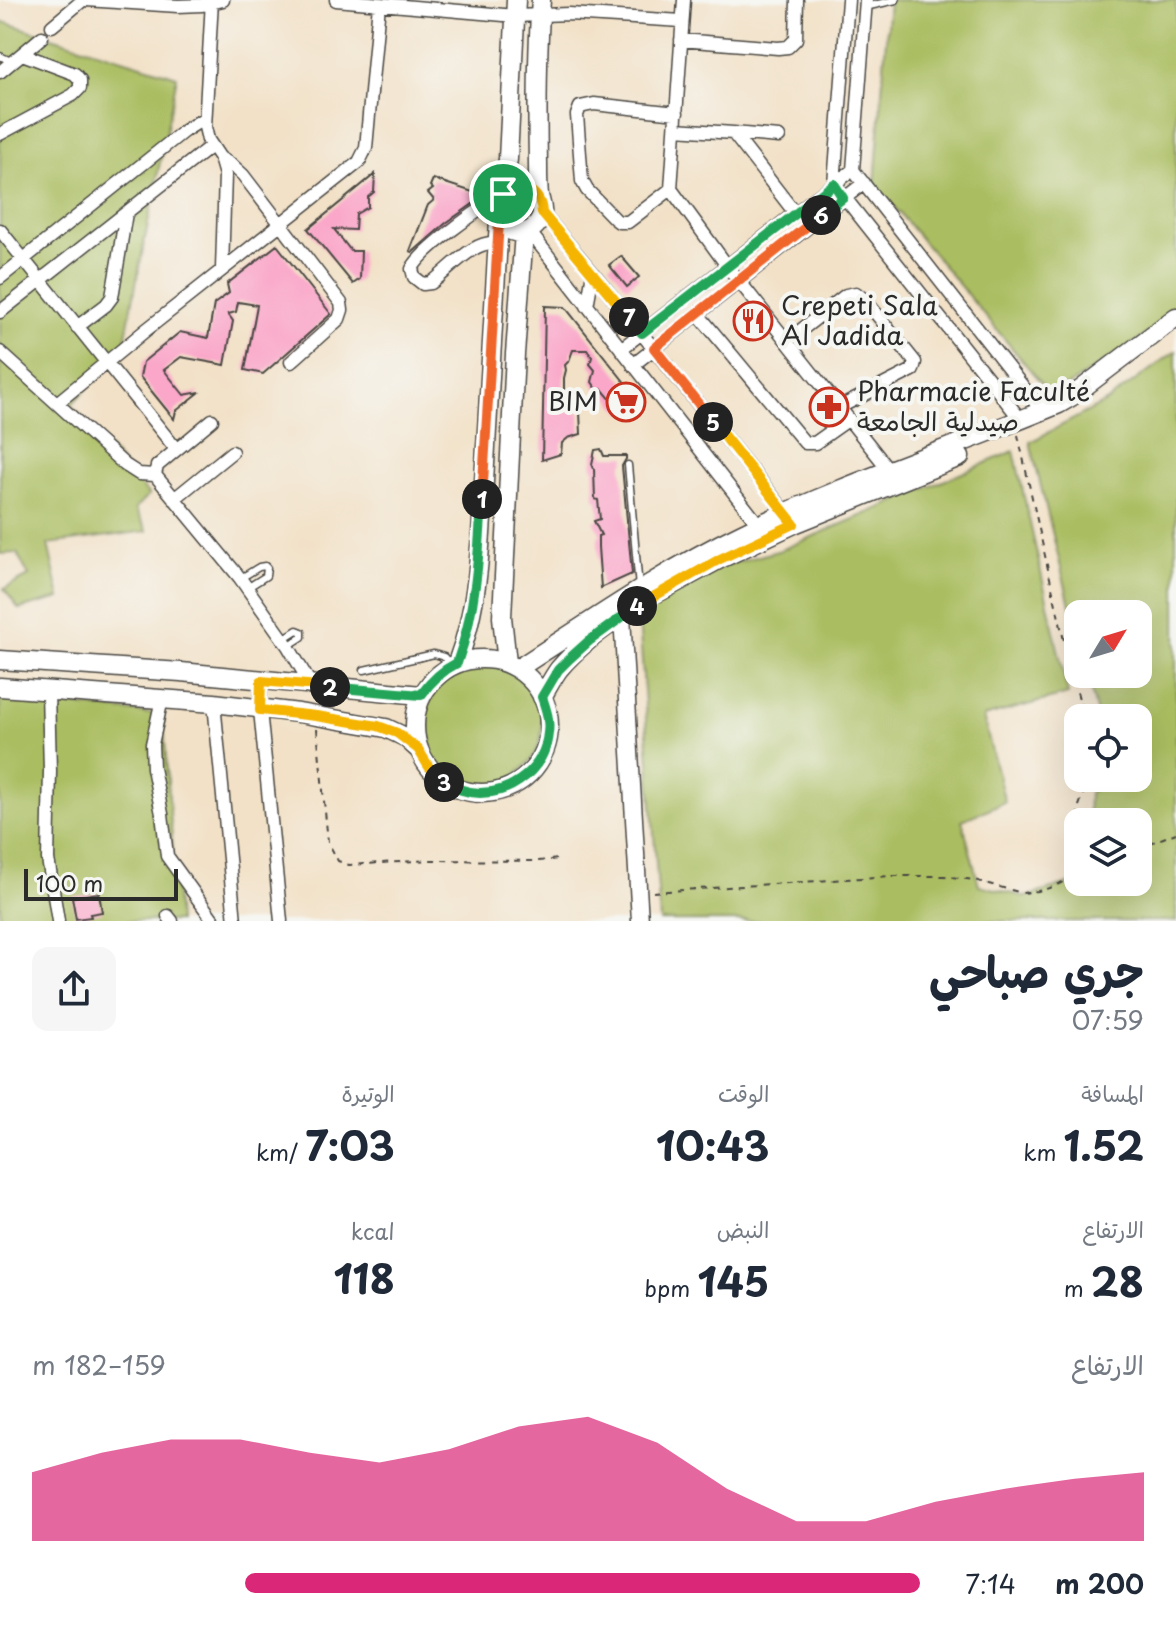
<!DOCTYPE html>
<html lang="ar">
<head>
<meta charset="utf-8">
<style>
  body { margin:0; font-family:"Playpen Sans","Playpen Sans Arabic",sans-serif; background:#f6f6f7; color:#1f2937; direction:rtl; height:100vh; display:flex; flex-direction:column; font-size:30px; white-space:nowrap }
  * { box-sizing:border-box; margin:0 }
  p { font-size:26px; color:#747a83 }
  .icon { flex:none; width:44px; height:44px; fill:none; stroke:currentColor; stroke-width:2; stroke-linecap:round; stroke-linejoin:round }
  .map { position:relative; height:921px; overflow:hidden; direction:ltr }
  .sheet { display:flex; flex-direction:column; background:#fff; flex:1 }
  .sheet>* { flex:none }
  .needle { width:52px; rotate:52deg }
  .buttons { position:absolute; left:1064px; top:600px; display:grid; gap:16px }
  .buttons a { display:grid; place-items:center; width:88px; height:88px; border-radius:16px; background:#fff; box-shadow:0 8px 32px #0002; font-size:40px }
  .scale { position:absolute; left:24px; bottom:20px; width:154px; box-sizing:border-box; padding-left:8px; border:4px solid #2b2b2b; border-top:0; font-size:22px; line-height:28px; white-space:nowrap; color:#2b2b2b; -webkit-text-stroke:6px #f6f6f2; paint-order:stroke }
  .pin { position:absolute; display:grid; place-items:center; width:68px; height:68px; color:#fff; margin:-34px; border:4px solid #fff; border-radius:50%; box-shadow:0 2px 8px #0007 }
  .km { position:absolute; width:40px; height:40px; margin:-20px; border-radius:50%; background:#222; color:#fff; font-size:22px; line-height:40px; text-align:center }
  .round { display:grid; place-items:center; flex:none; width:84px; height:84px; border-radius:16px; background:#f6f6f7 }
  .headline { display:flex; align-items:center; justify-content:space-between; height:136px; padding:0 32px }
  h1 { font-size:44px; font-weight:700; line-height:60px }
  .metrics { display:grid; grid-template-columns:repeat(3,1fr); gap:12px; height:136px; padding:8px 32px }
  .metrics div { display:grid; align-content:center }
  .metrics b { font-size:40px; font-weight:700 }
  .metrics small { font-size:22px; font-weight:400 }
  .metrics p { font-size:22px }
  .chart { height:224px; padding:16px 32px }
  .chart p { display:flex; justify-content:space-between }
  .chart svg { width:100%; height:144px; margin-top:8px; fill:#db2777; opacity:.7 }
  ul { padding:0 32px; list-style:none; font-size:26px }
  li { display:grid; grid-template-columns:128px 96px 1fr; align-items:center; height:60px }
  li i { height:20px; border-radius:10px; background:#db2777 }
  .map>svg:first-child { display:block }
</style>
</head>
<body>
<div class="map">
<svg width="1176" height="921" viewBox="0 0 1176 921">
  <rect width="100%" height="100%" fill="#f6f6f2"/>
  <filter id="ink" filterUnits="userSpaceOnUse"><feTurbulence type="fractalNoise" baseFrequency=".0125" numOctaves="2"/><feDisplacementMap in="SourceGraphic" scale="16" xChannelSelector="R" yChannelSelector="G"/><feConvolveMatrix kernelMatrix="1 2 1 2 8 2 1 2 1" color-interpolation-filters="sRGB"/></filter>
  <filter id="wash" filterUnits="userSpaceOnUse"><feTurbulence type="fractalNoise" baseFrequency=".006" numOctaves="4" result="noise"/><feDisplacementMap in="SourceGraphic" scale="32" xChannelSelector="R" yChannelSelector="G"/><feGaussianBlur stdDeviation="1.8" result="paint"/><feColorMatrix in="noise" values="0 0 0 0 0 0 0 0 0 0 0 0 0 0 0 0 0 1.4 0 .05"/><feComposite in="paint" operator="in"/></filter>
  <g filter="url(#wash)">
    <rect width="100%" height="100%" fill="#f2e1c7"/>
    <!-- green -->
    <path fill="#aabd60" stroke="#6a7446" stroke-width="2" d="M889,0H1176V315L1052,396L875,184Z
      M0,21L177,76L123,351L71,405L149,495L135,509L147,531L48,544L60,598L19,609L4,589L29,576L17,553L0,554Z
      M1176,351V921H660L637,590L781,550L1014,451L1068,694L983,717L1005,802L962,820L979,885L1026,897L1078,881L1138,882V822H1088L1089,793L1112,778H1138V718H1098L1087,674H1138V614H1078V637L1030,442L1106,402Z
      M422 725a60 60 0 1 1 120 0a60 60 0 1 1-120 0Z
      M0,697L163,715L178,921H0Z"/>
    <g id="blocks">
      <!-- building -->
      <path fill="#faa7c9" d="M375,174L374,192L368,197V207L356,214L355,230L334,229L351,251H361L360,279L353,284L308,229Z
        M433,179L476,193L480,199L446,223L413,252L410,251L428,205L434,200L428,193L433,189L430,186Z
        M277,245L331,314L263,374L245,370L257,305L238,302L236,312L228,314L233,321L225,365L181,357L164,370L184,395L200,392L176,411L174,419L140,377L143,362L180,332L208,338L214,304L229,293L227,284Z
        M621,256L639,277L627,287L609,265Z
        M545,306L565,307L638,399L622,413L602,389L599,392L592,382L595,370L590,364L592,357L587,350H573L569,361L565,365L566,370L564,378V410L580,412L581,434L568,438L562,443L561,454L542,460Z
        M601,449L604,456H626V459L622,466L632,574L601,588L598,547V536L601,535L594,521L600,519L598,500L595,499L594,469L592,464L595,450Z
        M99,893L102,912L90,914L91,917L76,919L72,897Z"/>
    </g>
  </g>
  <g filter="url(#ink)">
    <use href="#blocks" fill-opacity="0" stroke="#494642" stroke-width="2"/>
    <g fill="none" stroke-linecap="round" stroke-linejoin="round">
      <!-- service casing -->
      <g stroke="#494642" stroke-width="9">
        <path id="service" d="M865,7L896,0
          M0,56L13,62
          M628,465L639,588
          M241,578L259,567L265,566L267,568L266,576L247,588
          M283,639L297,630L302,632V637L288,646
          M364,670L434,654L444,657L451,666"/>
      </g>
      <!-- minor casing -->
      <g stroke="#494642" stroke-width="15">
        <path id="minor" d="M86,0L178,6L202,5L223,0
          M212,0L205,127L208,140L220,158L225,175L222,269
          M336,0L515,16L569,14L682,21
          M684,0L671,189L728,267L889,470
          M848,0L834,184L1021,420
          M866,0L853,170L1042,411
          M52,26L83,0
          M681,40L778,48L788,47L796,39L797,0
          M0,72L42,37
          M676,129L733,133L795,213
          M733,133L779,137
          M0,134L73,95L80,88V80L75,74L22,54
          M220,158L232,165L243,175L341,303L342,310L339,319L291,362
          M671,189L628,222H619L615,219L587,190L582,181L577,115L580,107L594,104L677,113
          M542,213L593,273L790,518
          M0,230L176,449
          M529,231L763,530
          M498,243C472,240 451,269 431,283L423,284L414,277L412,269C420,251 481,207 500,198
          M0,278L184,131L205,118
          M587,306L593,273
          M0,312L211,146
          M698,314L805,443H815L849,419
          M77,327L106,305L112,297L126,213
          M787,341L846,295L856,293L866,301L915,362L913,370L840,407
          M621,349L795,213L853,170
          M0,352L125,465L139,474L155,475
          M633,365L864,183
          M57,403L146,330L359,162L366,148L379,4
          M212,420L157,466L155,475L240,578L288,646L311,685
          M174,499L232,452
          M261,681L260,710L281,921
          M48,691L50,771L48,859L58,921
          M162,699L152,744L153,768L162,814L167,856L214,921
          M214,703L235,921
          M168,916L172,921"/>
      </g>
      <!-- tertiary casing -->
      <g stroke="#494642" stroke-width="19">
        <path id="tertiary" d="M622,616L640,921"/>
      </g>
      <!-- secondary casing -->
      <g stroke="#494642" stroke-width="21">
        <path id="secondary" d="M503,194L508,159L516,0
          M539,199C519,173 484,198 501,223C512,239 539,234 542,213C543,207 540,201 539,195C538,186 538,175 538,165C537,110 537,54 541,0
          M659,592L720,559L794,524L960,457
          M415 726a67 67 0 1 1 134 0a67 67 0 1 1-134 0Z
          M0,660L181,672L421,695
          M457,663C481,600 481,530 485,464C489,383 494,302 499,221
          M507,663L502,617L515,354L524,233
          M517,669C590,622 663,571 742,533C844,483 954,448 1059,404L1071,397L1176,317
          M0,687L214,703L299,713L386,728L405,737L418,749
          M542,697C548,687 553,677 559,669C578,646 606,626 631,610"/>
      </g>
      <!-- path -->
      <path stroke="#494642" stroke-width="2" stroke-dasharray="6 6" stroke-linecap="butt" d="M1018,435L1067,654L1084,718
        M317,729L328,842L338,861L349,865L431,860L538,861L560,859
        M1138,848L1176,833
        M1078,866L1077,822L1079,806L1089,778
        M653,892L891,876H944L974,880L1022,893L1038,891L1053,887L1078,874"/>
      <!-- service -->
      <use href="#service" stroke="#fff" stroke-width="6"/>
      <!-- minor -->
      <use href="#minor" stroke="#fff" stroke-width="12"/>
      <!-- tertiary -->
      <use href="#tertiary" stroke="#fff" stroke-width="16"/>
      <!-- secondary -->
      <use href="#secondary" stroke="#fff" stroke-width="18"/>
    </g>
  </g>
  <g fill="none" stroke-linecap="round" stroke-linejoin="round" filter="url(#ink)">
    <!-- split-1 casing -->
    <g stroke="#fff" stroke-width="16">
      <path id="split-1" d="M482,499L499,221C495,210 497,202 503,194"/>
    </g>
    <!-- split-2 casing -->
    <g stroke="#fff" stroke-width="16">
      <path id="split-2" d="M330,687L421,695C431,681 441,671 457,663C476,611 479,554 482,499"/>
    </g>
    <!-- split-3 casing -->
    <g stroke="#fff" stroke-width="16">
      <path id="split-3" d="M330,687L261,681L260,710L316,716L378,726L397,733L418,749L429,767L444,782"/>
    </g>
    <!-- split-4 casing -->
    <g stroke="#fff" stroke-width="16">
      <path id="split-4" d="M444,782C456,788 466,793 480,793C513,793 545,768 548,733C550,720 546,709 542,697L558,670L569,659L589,641L637,606"/>
    </g>
    <!-- split-5 casing -->
    <g stroke="#fff" stroke-width="16">
      <path id="split-5" d="M637,606L720,559L794,524L713,422"/>
    </g>
    <!-- split-6 casing -->
    <g stroke="#fff" stroke-width="16">
      <path id="split-6" d="M713,422L654,348L821,215"/>
    </g>
    <!-- split-7 casing -->
    <g stroke="#fff" stroke-width="16">
      <path id="split-7" d="M629,317L642,333L834,184L843,198L821,215"/>
    </g>
    <!-- split-8 casing -->
    <g stroke="#fff" stroke-width="16">
      <path id="split-8" d="M503,194C522,181 541,191 542,213L629,317"/>
    </g>
    <!-- split-1 -->
    <use href="#split-1" stroke="#f0652b" stroke-width="10"/>
    <!-- split-2 -->
    <use href="#split-2" stroke="#22a559" stroke-width="10"/>
    <!-- split-3 -->
    <use href="#split-3" stroke="#f5b400" stroke-width="10"/>
    <!-- split-4 -->
    <use href="#split-4" stroke="#22a559" stroke-width="10"/>
    <!-- split-5 -->
    <use href="#split-5" stroke="#f5b400" stroke-width="10"/>
    <!-- split-6 -->
    <use href="#split-6" stroke="#f0652b" stroke-width="10"/>
    <!-- split-7 -->
    <use href="#split-7" stroke="#22a559" stroke-width="10"/>
    <!-- split-8 -->
    <use href="#split-8" stroke="#f5b400" stroke-width="10"/>
  </g>
  <!-- icons -->
  <defs>
    <g id="restaurant-ring" transform="scale(2)"><circle r="9.5" fill="#f6f6f2" stroke="#c8321e" stroke-width="1.5"/><path d="M-5-6h1v4h1v-4h1v4h1v-4h1v5L-1.5 .5V6h-2V.5L-5-1ZM5-6V6H3V1.5H1.5Q1.5-4 5-6Z" fill="#c8321e"/></g>
    <g id="supermarket-ring" transform="scale(2)"><circle r="9.5" fill="#f6f6f2" stroke="#c8321e" stroke-width="1.5"/><path d="M-6-5.5h2.5l.6 2H6L4.5 2H-2.5L-4.4-4H-6ZM-1.5 3.2a1.3 1.3 0 1 0 .1 0ZM3 3.2a1.3 1.3 0 1 0 .1 0Z" fill="#c8321e"/></g>
    <g id="pharmacy-ring" transform="scale(2)"><circle r="9.5" fill="#f6f6f2" stroke="#c8321e" stroke-width="1.5"/><path d="M-2-6h4v4h4v4h-4v4h-4v-4h-4v-4h4Z" fill="#c8321e"/></g>
  </defs>
  <g fill-rule="evenodd">
    <use href="#restaurant-ring" x="753" y="321"/>
    <use href="#supermarket-ring" x="626" y="402"/>
    <use href="#pharmacy-ring" x="829" y="407"/>
  </g>
  <g text-anchor="middle" stroke-width="8" stroke-linejoin="round" paint-order="stroke">
    <!-- poi labels -->
    <g font-size="26" fill="#2b2b2b" stroke="#f6f6f2" text-anchor="start">
      <text x="781" y="315">Crepeti Sala<tspan x="781" dy="30">Al Jadida</tspan></text>
      <text x="857" y="401">Pharmacie Faculté<tspan x="857" dy="30">صيدلية الجامعة</tspan></text>
      <text x="598" y="411" text-anchor="end">BIM</text>
    </g>
  </g>
</svg>
<div class="buttons">
<a><svg class="needle" viewBox="-14 -14 28 28"><path d="M0-13l5 13h-10z" fill="#e53935"/><path d="M0 13l5-13h-10z" fill="#747a83"/></svg></a>
<a><svg class="icon" aria-label="locate" viewBox="0 0 24 24"><circle cx="12" cy="12" r="6"/><path d="M12 2v4M12 18v4M2 12h4M18 12h4"/></svg></a>
<a><svg class="icon" aria-label="layers" viewBox="0 0 24 24"><path d="M12 4l9 5-9 5-9-5zM3 14l9 5 9-5"/></svg></a>
</div>
<div class="scale">100 m</div>
<div class="pin" style="left:503px;top:194px;background:#1e9e55"><svg class="icon" aria-label="arrive" viewBox="0 0 24 24"><path d="M6 21V4h12l-3 4 3 4H6"/></svg></div>
<b class="km" style="left:482px;top:499px">1</b>
<b class="km" style="left:330px;top:687px">2</b>
<b class="km" style="left:444px;top:782px">3</b>
<b class="km" style="left:637px;top:606px">4</b>
<b class="km" style="left:713px;top:422px">5</b>
<b class="km" style="left:821px;top:215px">6</b>
<b class="km" style="left:629px;top:317px">7</b>
</div>
<section class="sheet">
<div class="headline"><div><h1>جري صباحي</h1><p>07:59</p></div><a class="round"><svg class="icon" aria-label="share" viewBox="0 0 24 24"><path d="M12 15V3M7 8l5-5 5 5M5 13v7h14v-7"/></svg></a></div>
<div class="metrics">
<div><p>المسافة</p><b>1.52<small> km</small></b></div>
<div><p>الوقت</p><b>10:43</b></div>
<div><p>الوتيرة</p><b>7:03<small> /km</small></b></div>
</div>
<div class="metrics">
<div><p>الارتفاع</p><b>28<small> m</small></b></div>
<div><p>النبض</p><b>145<small> bpm</small></b></div>
<div><p>kcal</p><b>118</b></div>
</div>
<div class="chart"><p><span>الارتفاع</span>159–182 m</p>
<svg viewBox="0 0 160 44" preserveAspectRatio="none"><path d="M0 44V23L10 17L20 13L30 13L40 17L50 20L60 16L70 9L80 6L90 14L100 28L110 38L120 38L130 32L140 28L150 25L160 23V44z"/></svg>
</div>
<ul>
<li><b>200 m</b>7:14<i style="width:76%"></i></li>
</ul>
</section>
</body>
</html>
